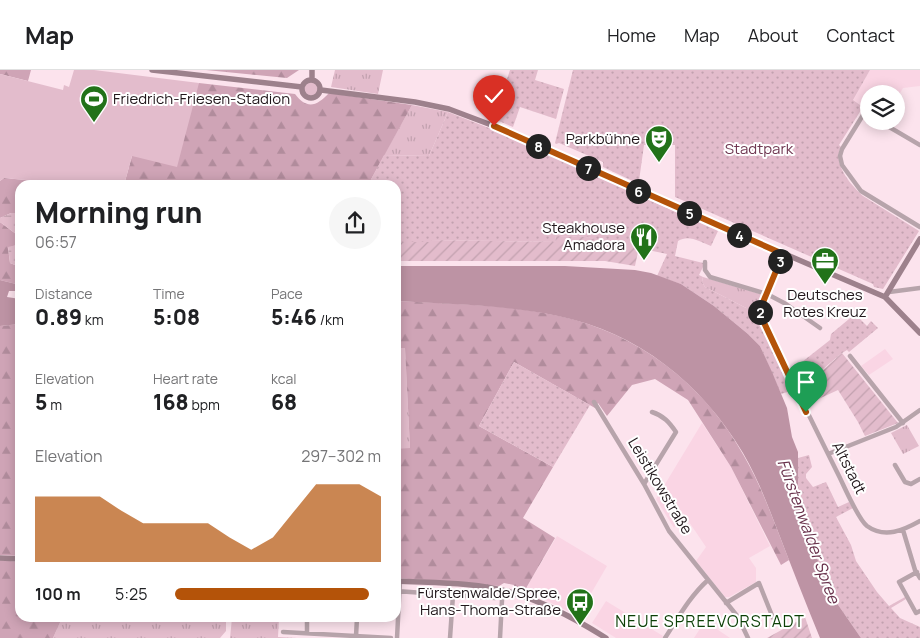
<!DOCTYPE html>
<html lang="en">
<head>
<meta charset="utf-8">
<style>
  body { margin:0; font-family:Manrope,sans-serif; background:#f6f6f6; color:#202124; height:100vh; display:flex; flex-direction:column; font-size:19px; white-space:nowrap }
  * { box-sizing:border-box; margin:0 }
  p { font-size:16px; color:#757577 }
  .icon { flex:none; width:28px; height:28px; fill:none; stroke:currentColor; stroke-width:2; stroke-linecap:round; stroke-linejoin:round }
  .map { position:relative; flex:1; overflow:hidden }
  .sheet { position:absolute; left:15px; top:110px; width:386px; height:442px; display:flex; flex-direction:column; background:#fff; border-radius:15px; box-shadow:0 2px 12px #0003 }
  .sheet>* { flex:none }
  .buttons { position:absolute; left:860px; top:15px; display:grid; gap:10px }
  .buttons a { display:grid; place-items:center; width:45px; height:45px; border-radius:50%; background:#fff; box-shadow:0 2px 12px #0003; font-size:25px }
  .pin { position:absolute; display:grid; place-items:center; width:42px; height:42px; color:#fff; margin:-51px -21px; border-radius:50% 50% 50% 0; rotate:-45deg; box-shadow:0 0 5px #0007 }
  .pin .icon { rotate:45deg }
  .km { position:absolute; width:25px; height:25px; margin:-12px; border-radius:50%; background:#222; color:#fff; font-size:14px; line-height:25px; text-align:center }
  .round { display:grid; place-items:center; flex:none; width:52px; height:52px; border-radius:26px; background:#f6f6f6 }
  .summary { display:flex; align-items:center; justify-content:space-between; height:85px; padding:0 20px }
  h1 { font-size:28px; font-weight:800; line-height:38px }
  .metrics { display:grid; grid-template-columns:repeat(3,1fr); gap:8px; height:85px; padding:5px 20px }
  .metrics div { display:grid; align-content:center }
  .metrics b { font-size:21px; font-weight:800 }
  .metrics small { font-size:14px; font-weight:400 }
  .metrics p { font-size:14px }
  .chart { height:140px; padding:10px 20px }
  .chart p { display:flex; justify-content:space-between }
  .chart svg { width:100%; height:90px; margin-top:5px; fill:#b45309; opacity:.7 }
  ul { padding:0 20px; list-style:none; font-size:16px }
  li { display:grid; grid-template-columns:80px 60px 1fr; align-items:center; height:38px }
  li i { height:12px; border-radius:6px; background:#b45309 }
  header { display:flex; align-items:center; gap:30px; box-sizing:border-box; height:70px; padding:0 25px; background:#fff; border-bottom:1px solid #e0e0e0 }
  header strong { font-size:24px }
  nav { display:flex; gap:28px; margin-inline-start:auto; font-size:18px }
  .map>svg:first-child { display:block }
</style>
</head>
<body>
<header>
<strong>Map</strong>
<nav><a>Home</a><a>Map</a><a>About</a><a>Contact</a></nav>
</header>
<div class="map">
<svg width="920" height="568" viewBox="0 0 920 568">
  <defs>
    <pattern id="grass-tufts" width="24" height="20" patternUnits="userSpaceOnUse" patternTransform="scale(1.25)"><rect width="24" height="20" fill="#e3bccc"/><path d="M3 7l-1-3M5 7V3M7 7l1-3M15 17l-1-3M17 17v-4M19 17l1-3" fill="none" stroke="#c2a1af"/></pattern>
    <pattern id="forest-firs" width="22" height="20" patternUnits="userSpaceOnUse" patternTransform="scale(1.25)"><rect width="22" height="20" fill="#cfa4b6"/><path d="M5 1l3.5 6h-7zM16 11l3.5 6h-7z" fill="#b18c9c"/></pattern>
    <pattern id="wetland-marsh" width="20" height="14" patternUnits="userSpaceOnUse" patternTransform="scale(1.25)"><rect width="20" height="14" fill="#e3bccc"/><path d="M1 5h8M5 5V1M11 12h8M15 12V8" fill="none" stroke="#c2a1af"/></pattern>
    <pattern id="park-dots" width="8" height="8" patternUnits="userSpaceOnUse" patternTransform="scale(1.25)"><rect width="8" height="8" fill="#e3bccc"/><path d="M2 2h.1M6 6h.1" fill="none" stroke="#c2a1af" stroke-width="1.8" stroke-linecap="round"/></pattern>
    <pattern id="garden-furrows" width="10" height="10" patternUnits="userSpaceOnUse" patternTransform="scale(1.25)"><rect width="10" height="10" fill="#e3bccc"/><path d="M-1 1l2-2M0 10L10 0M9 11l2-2" fill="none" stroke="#c2a1af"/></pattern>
  </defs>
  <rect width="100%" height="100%" fill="#fce3ed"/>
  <!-- built -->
  <path fill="#fad5e4" d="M870,0H920V16L903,18L896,30V24H869V41L853,30Z
    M885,279L893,289L869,305L861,296Z
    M702,353L731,397L770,476L749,488L756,498V512L729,527H725L696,491L706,477L683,443L674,458L656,429Z
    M557,466L607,496L578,546L525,520Z
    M606,531L663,566L662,568H616L592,553Z
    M705,551L730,568H694Z"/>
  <!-- grass -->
  <path fill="url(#grass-tufts)" d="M335,0H383L378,24L331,17Z
    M304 19a7 7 0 1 1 14 0a7 7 0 1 1-14 0Z
    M412,35L448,42L429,86L384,85Z
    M703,207L760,224L761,226L757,235L756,243L705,217L702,212Z
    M396,277H405L410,379H396Z
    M907,355L919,376L903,384L891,363Z
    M62,548H208L226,552V561L220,568H53Z
    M232,548H279L278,567L297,568H230Z"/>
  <!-- forest -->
  <path fill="url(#forest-firs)" d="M0,0H31L28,11L0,4Z
    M206,0H299L287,8Z
    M199,13L295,24C307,40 317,36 329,23L412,35L368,115H124L132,86Z
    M4,108L80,115H20V143H11L0,148V111Z
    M0,152L20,167V174L8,178L10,193L20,197V215L0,210Z
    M396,231C450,234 506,234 559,246C638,263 705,315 744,386C763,419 775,455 789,490L781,495L731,397L688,330L655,309L632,315L607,346L598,333L595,338L514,292L479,356L553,397L523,448L555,468L525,520L521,521L515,519L514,515L504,513L499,516L396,508V379L410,378L405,278H396Z
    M20,254V486L0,485V256Z
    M0,490L20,492V548H62L53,568H0Z"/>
  <!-- wetland -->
  <path fill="url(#wetland-marsh)" d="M11,143H20V167L0,152V148Z
    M20,174V197L10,193L8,177Z"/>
  <!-- park -->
  <path fill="url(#park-dots)" d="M510,0H538L535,10L564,19L556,49L520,37L513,57L494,49Z
    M573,0H870L853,30L863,37L839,75L841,77C832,94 851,115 863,126L919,161L883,219L874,217L873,214L675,127V75H644L639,111L637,113L603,97V92L559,73L556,74L555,73Z
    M448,42L489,58L718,161L711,176C700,172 689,164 678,171L675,186L703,193V197L699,205L703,207L702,212L705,217L756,243L752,251L762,252L794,320L781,324L760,276L748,264L714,236L681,214L657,206L667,184L586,167L556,166L555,172L432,170L431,172H396V115H368L384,85L429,86Z
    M855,244L867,256L871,251L878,258L849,282L847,280L842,283L798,320L789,298L802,292L830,270L831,264Z
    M514,292L590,335L553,397L479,356Z
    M809,385L812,397L806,404V408L813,417L826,412L838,437L849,432L853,438L836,447L851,475L856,491L877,522L889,536L905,527L906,529L891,538L900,548L920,557V568H861L832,526L807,463L798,431V388Z"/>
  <!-- garden -->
  <path fill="url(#garden-furrows)" d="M556,166L586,167L639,177L635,196L605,191H396V172H431V170L555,172Z
    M842,283L898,353L865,366L858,352L838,320L812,332L804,317Z
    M805,547L812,568H767Z"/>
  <!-- pitch -->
  <path fill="#e3bccc" d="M74,0H94L199,13L177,97L132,86L124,115H80L4,108L0,111V4L63,20L64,15L69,17Z"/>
  <!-- water -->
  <path fill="#bd93a4" d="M396,196H565L635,200L651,203L681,214L714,236L748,264L760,276L772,302L787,338L792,367L798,382V431L807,463L832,526L861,568H820C805,532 791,495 777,459C767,433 757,407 743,383C702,314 638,262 558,246C505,235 450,234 396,231Z
    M0,210L20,215V221H9L7,227L20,229V254L0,256Z"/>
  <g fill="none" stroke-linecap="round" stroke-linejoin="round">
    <!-- street -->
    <path stroke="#b7a4ab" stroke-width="4.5" d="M869,45H863L842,79L840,86L842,95L861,121L920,157
      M879,51L920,75
      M783,184L759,242C785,297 812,352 839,406C845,418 858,449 867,456C885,469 904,460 920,451
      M705,192V200L710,207L767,224L786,234L820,258
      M889,222L920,218
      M850,286L903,353
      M594,332L644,414L669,461L738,547L748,568
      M828,384L896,357L920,340
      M895,395L905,412L911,414L920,409
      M644,414L676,362C669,352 664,346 652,342
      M903,460L915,500L920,508
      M917,502L899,512L916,543L920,541
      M396,521L495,528
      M726,533L759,513L773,548
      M283,562L391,568
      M307,563V548
      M356,566L357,548
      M397,568L400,511
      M450,568L453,525
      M500,568L502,530L504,521
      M665,568C678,548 690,526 708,510"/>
    <!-- secondary -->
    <path stroke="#9d818c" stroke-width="5.5" d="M152,0L302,17
      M312,9V0
      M302 19a9 9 0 1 1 18 0a9 9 0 1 1-18 0Z
      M321,20L415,32L449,39L494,56L722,157L885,227L920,263
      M885,227L920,169
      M0,488L20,489
      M396,511C434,513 474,512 510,522C545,532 576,549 606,568"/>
  </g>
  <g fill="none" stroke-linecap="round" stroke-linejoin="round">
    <!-- route casing -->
    <g stroke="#fff" stroke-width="10">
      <path id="route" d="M494,56L783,184L759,242L806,342"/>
    </g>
    <!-- route -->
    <use href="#route" stroke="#b45309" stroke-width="6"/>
  </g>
  <!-- icons -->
  <defs>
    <g id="stadium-pin" transform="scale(1.4375)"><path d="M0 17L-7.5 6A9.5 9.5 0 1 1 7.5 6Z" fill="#227219" stroke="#fff"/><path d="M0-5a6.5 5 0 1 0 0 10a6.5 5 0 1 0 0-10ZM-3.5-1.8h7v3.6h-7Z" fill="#fff"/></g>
    <g id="theatre-pin" transform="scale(1.4375)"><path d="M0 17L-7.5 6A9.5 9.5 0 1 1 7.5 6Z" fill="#227219" stroke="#fff"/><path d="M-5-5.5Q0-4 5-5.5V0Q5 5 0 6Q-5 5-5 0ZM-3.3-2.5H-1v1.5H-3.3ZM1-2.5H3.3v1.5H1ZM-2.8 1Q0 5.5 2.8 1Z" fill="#fff"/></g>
    <g id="restaurant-pin" transform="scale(1.4375)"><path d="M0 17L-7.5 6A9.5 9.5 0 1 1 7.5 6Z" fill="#227219" stroke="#fff"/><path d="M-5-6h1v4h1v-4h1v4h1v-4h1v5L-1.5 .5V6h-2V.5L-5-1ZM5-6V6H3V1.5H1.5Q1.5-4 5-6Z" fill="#fff"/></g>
    <g id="office-pin" transform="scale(1.4375)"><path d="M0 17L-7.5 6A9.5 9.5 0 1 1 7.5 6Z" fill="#227219" stroke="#fff"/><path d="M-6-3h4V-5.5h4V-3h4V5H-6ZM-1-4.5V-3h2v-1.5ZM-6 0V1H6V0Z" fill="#fff"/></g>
    <g id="bus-pin" transform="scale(1.4375)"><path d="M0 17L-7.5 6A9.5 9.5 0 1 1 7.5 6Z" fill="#227219" stroke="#fff"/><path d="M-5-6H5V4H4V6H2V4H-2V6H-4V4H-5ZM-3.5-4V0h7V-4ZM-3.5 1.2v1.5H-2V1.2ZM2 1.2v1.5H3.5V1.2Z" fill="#fff"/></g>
  </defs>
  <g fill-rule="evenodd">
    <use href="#stadium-pin" x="94" y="29"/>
    <use href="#theatre-pin" x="659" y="69"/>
    <use href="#restaurant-pin" x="644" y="167"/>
    <use href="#office-pin" x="825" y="191"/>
    <use href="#bus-pin" x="580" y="532"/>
  </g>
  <g text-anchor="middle" stroke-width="4" stroke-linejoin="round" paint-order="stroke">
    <!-- poi labels -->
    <g font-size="15" fill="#21171b" stroke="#fff" text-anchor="end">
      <text x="113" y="34" text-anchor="start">Friedrich-Friesen-Stadion</text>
      <text x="640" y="74">Parkbühne</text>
      <text x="625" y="163">Steakhouse<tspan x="625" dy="17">Amadora</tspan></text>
      <text x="825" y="230" text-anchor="middle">Deutsches<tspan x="825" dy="17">Rotes Kreuz</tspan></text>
      <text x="561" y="528">Fürstenwalde/Spree,<tspan x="561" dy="17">Hans-Thoma-Straße</tspan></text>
    </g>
    <!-- park labels -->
    <g font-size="15" fill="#703852" stroke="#fff">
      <text x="759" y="84">Stadtpark</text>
    </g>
    <!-- street labels -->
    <g font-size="15" fill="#21171b" stroke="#fff">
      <text transform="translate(849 398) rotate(63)" y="5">Altstadt</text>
      <text transform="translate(660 416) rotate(59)" y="5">Leistikowstraße</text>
    </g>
    <!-- water labels -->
    <g font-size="16" font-style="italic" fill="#6a334d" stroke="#fff">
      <text transform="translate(809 461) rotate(70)" y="6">Fürstenwalder Spree</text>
    </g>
    <!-- neighbourhood labels -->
    <g font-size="16" letter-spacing="1" fill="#0c3f06" stroke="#fff">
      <text x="710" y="557">NEUE SPREEVORSTADT</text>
    </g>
  </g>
</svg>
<div class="buttons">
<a><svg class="icon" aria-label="layers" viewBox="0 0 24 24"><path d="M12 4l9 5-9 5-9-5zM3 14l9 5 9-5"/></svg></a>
</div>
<div class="pin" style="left:806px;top:342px;background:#1e9e55"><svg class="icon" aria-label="arrive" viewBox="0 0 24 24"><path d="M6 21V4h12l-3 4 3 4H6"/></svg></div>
<div class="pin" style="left:494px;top:56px;background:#d93025"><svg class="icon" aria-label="check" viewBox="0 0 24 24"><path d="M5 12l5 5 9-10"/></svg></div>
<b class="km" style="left:760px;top:242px">2</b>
<b class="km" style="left:780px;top:191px">3</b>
<b class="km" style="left:739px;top:165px">4</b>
<b class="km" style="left:689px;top:143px">5</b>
<b class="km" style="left:638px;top:121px">6</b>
<b class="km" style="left:588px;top:98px">7</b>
<b class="km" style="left:538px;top:76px">8</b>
<section class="sheet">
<div class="summary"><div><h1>Morning run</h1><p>06:57</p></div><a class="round"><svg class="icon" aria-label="share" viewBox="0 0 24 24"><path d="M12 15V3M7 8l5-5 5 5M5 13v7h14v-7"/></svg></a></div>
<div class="metrics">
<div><p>Distance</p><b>0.89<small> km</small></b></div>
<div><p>Time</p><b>5:08</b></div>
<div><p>Pace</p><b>5:46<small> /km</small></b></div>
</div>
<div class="metrics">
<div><p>Elevation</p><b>5<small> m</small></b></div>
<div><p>Heart rate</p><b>168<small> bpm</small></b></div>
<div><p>kcal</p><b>68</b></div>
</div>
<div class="chart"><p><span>Elevation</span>297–302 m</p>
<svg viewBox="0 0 160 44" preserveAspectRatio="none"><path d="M0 44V12L10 12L20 12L30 12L40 19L50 25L60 25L70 25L80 25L90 32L100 38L110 32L120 19L130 6L140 6L150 6L160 12V44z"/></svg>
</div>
<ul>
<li><b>100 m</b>5:25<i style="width:94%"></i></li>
</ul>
</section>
</div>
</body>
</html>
